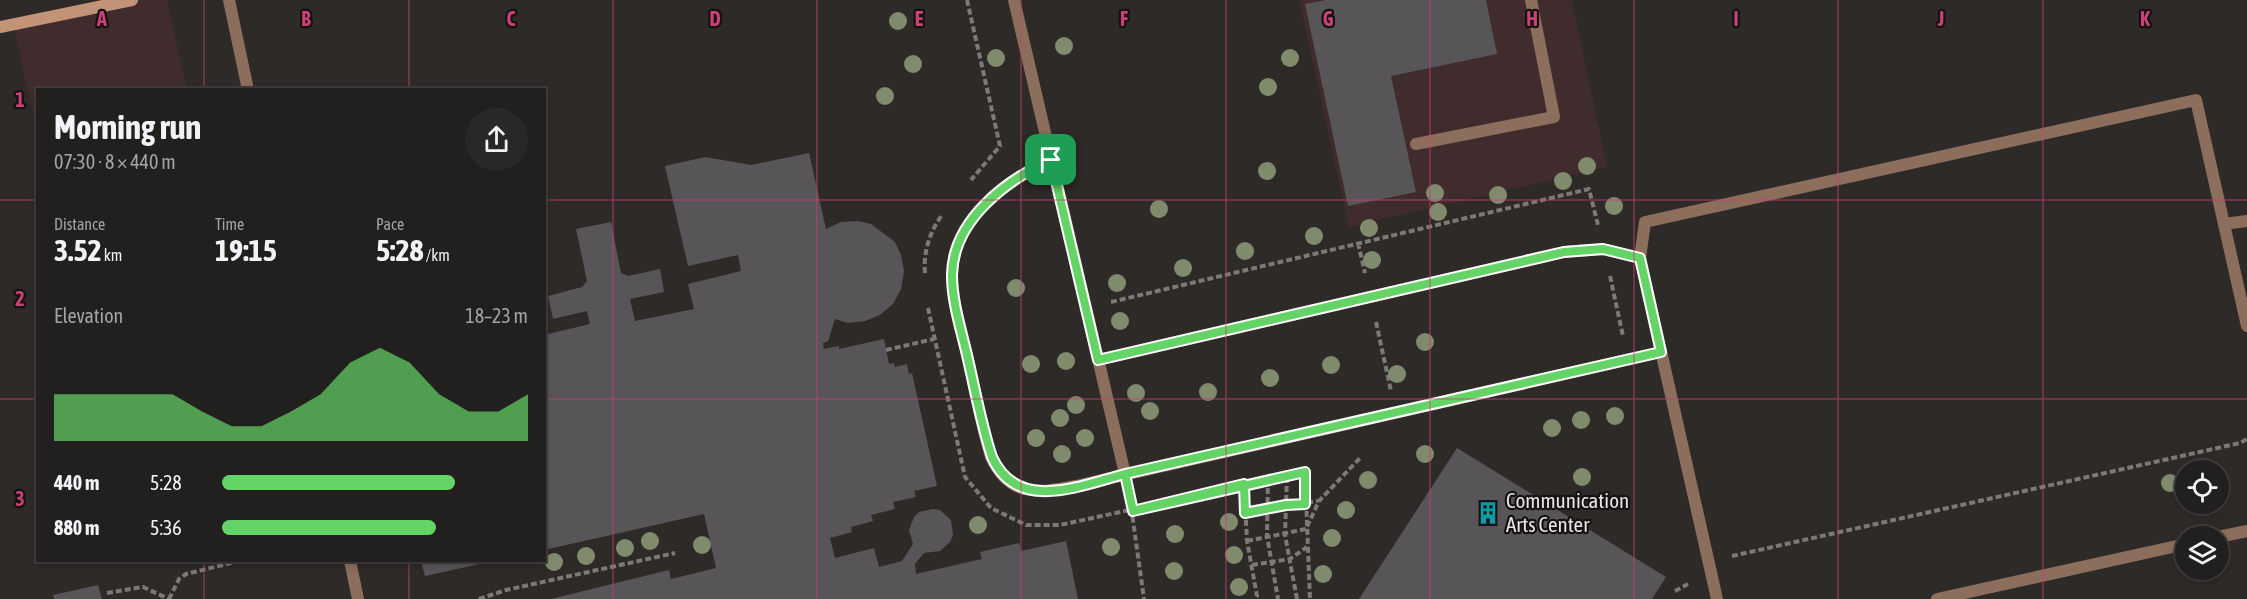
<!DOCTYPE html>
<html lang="en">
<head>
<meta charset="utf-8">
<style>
  body { margin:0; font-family:"Asap Condensed",sans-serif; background:#2a2827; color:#f1f3f6; height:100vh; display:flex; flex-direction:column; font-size:22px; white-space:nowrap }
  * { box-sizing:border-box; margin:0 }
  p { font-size:20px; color:#a2a3a4 }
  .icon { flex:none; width:33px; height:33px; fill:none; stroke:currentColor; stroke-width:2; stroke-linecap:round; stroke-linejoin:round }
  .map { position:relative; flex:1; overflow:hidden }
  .drawer { position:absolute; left:36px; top:88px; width:510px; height:474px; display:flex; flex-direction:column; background:#22201e; border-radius:0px; box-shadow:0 3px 9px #0003,0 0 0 2px #3f3e3c }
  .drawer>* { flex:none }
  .tools { position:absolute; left:2175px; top:460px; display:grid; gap:12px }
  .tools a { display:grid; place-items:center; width:54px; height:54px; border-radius:50%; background:#22201e; box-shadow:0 3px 9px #0003,0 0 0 2px #3f3e3c; font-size:30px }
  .pin { position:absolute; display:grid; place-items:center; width:51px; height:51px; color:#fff; margin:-26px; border-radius:12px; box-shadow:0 3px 9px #0006 }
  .round { display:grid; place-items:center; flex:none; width:63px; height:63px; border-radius:32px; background:#2a2827 }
  .overview { display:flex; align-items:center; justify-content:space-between; height:102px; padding:0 18px }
  h1 { font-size:33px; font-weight:700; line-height:45px }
  .figures { display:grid; grid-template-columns:repeat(3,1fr); gap:9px; height:102px; padding:6px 18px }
  .figures div { display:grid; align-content:center }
  .figures b { font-size:30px; font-weight:700 }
  .figures small { font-size:16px; font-weight:400 }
  .figures p { font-size:16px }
  .chart { height:168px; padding:12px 18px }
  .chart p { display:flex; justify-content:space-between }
  .chart svg { width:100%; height:108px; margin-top:6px; fill:#65d467; opacity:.7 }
  ul { padding:0 18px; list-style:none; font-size:20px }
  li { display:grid; grid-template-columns:96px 72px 1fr; align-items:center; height:45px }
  li i { height:15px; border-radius:8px; background:#65d467 }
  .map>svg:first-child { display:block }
</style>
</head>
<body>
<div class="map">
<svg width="2247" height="599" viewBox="0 0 2247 599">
  <rect width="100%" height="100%" fill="#2e2a28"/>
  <!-- commercial -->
  <path fill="#402c2d" d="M132,0H167L187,90H38L37,133L13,24Z
    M1299,0H1572L1607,167L1349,227Z"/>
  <!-- building -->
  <path fill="#585558" d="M1326,0H1486L1497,54L1391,76L1416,192L1348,206L1305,4Z
    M809,153L826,229L841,222L858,221L871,224L895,242L901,255L904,271L901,289L893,304L880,315L865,321L848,323L835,319L828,341L823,343L824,349L839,346V349L884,339L889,364L894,363L895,367L907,364L909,374L912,373L937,486L914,491L916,497L893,502L895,509L871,515L873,521L851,527L852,532L830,538L835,558L874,548L879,567L902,561L913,544L909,530L914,517L919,512L933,509L940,510L951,520L953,535L950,542L940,551L924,553L915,564L916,574L982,559L980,552L1019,543L1021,551L1066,541L1078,599H551L669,570L671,579L716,568L704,514L544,550V335L590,324L587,311L553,319L548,296L582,287L587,281L576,229L611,222L621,273L628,276L660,269L664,292L630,299L635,321L694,309L688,284L741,271L738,255L688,266L665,166L705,157L751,165Z
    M1457,448L1666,577L1652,599H1359Z
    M421,561H489V562L425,576Z
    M98,585L102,599H54L53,595Z"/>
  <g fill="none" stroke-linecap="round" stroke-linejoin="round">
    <!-- path -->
    <path stroke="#7c7977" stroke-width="4" stroke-dasharray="6 3" stroke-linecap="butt" d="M967,0L1000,146L971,180
      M1358,243L1365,273
      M925,273C923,253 930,230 943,214
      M1610,276L1623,336
      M1111,302L1589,189L1598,225
      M928,308L965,477L991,508L1026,525H1060L1305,472L1310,599
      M1376,322L1391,391
      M544,327H547
      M886,350L934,339
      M1287,477L1285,535L1297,599
      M1268,479L1267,536L1278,599
      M1244,484L1247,541L1257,596L1255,599
      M1130,499L1144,599
      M1245,513L1318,501
      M1247,541L1306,529L1319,501L1361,457
      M1732,556L2240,443L2247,439
      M1252,565L1290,559L1307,547
      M1675,591L1688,584
      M107,593L143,587L169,599
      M169,599L179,579L186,574L239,561
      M479,599L506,590L675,553"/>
    <!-- lane -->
    <path stroke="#8c6e5c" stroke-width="12" d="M229,0L248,90
      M1014,0L1125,474
      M1416,144L1554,117L1531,0
      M1051,160C1006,180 952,220 952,275C952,302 961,329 967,355C975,389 981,424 991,457C1010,498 1038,493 1076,486L1661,352
      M2224,224L2247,221
      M1098,360L1564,252L1603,249L1640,258
      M2218,537L2247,531
      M350,561L358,599
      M1717,599L1640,258L1645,222L2196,100L2247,326
      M1937,599L2186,544"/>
    <!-- secondary -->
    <path stroke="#c39377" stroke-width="12" d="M0,27L132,0"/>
  </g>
  <!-- trees -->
  <g fill="#808b6e">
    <circle cx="898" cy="21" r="9"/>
    <circle cx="1064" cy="46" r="9"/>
    <circle cx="996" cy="58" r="9"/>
    <circle cx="1290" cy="58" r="9"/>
    <circle cx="913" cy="64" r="9"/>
    <circle cx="1268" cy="87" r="9"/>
    <circle cx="885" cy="96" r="9"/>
    <circle cx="1587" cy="166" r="9"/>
    <circle cx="1267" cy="171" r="9"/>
    <circle cx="1563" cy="181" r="9"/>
    <circle cx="1435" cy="193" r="9"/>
    <circle cx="1498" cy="195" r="9"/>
    <circle cx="1614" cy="206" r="9"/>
    <circle cx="1159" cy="209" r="9"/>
    <circle cx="1438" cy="212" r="9"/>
    <circle cx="1369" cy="228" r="9"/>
    <circle cx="1314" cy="236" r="9"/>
    <circle cx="1245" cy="251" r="9"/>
    <circle cx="1372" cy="260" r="9"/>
    <circle cx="1183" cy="268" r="9"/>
    <circle cx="1117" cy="283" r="9"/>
    <circle cx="1016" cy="288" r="9"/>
    <circle cx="1120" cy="321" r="9"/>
    <circle cx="1425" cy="342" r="9"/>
    <circle cx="1066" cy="361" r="9"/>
    <circle cx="1031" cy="364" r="9"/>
    <circle cx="1331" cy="365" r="9"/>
    <circle cx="1397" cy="374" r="9"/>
    <circle cx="1270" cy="378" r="9"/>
    <circle cx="1208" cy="392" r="9"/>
    <circle cx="1136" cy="393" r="9"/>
    <circle cx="1076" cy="405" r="9"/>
    <circle cx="1150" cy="411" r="9"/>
    <circle cx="1615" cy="416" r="9"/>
    <circle cx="1060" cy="418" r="9"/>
    <circle cx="1581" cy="420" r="9"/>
    <circle cx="1552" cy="428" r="9"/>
    <circle cx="1036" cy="438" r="9"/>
    <circle cx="1085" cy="438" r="9"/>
    <circle cx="1062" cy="454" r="9"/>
    <circle cx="1425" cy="454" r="9"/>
    <circle cx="1582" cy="477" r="9"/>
    <circle cx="1368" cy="480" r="9"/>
    <circle cx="2170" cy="483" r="9"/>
    <circle cx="1346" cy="510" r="9"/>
    <circle cx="1229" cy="522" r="9"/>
    <circle cx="978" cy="525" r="9"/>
    <circle cx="1175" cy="534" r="9"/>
    <circle cx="1332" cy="538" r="9"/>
    <circle cx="650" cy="541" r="9"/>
    <circle cx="702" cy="545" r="9"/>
    <circle cx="1111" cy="547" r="9"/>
    <circle cx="625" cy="548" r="9"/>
    <circle cx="1234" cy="555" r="9"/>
    <circle cx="586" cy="556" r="9"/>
    <circle cx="554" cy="562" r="9"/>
    <circle cx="1174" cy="571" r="9"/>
    <circle cx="1323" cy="574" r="9"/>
    <circle cx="1239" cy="587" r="9"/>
  </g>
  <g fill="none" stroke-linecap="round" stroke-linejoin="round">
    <!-- route casing -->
    <g stroke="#fff" stroke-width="12">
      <path id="route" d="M1051,160C1006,180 953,220 952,275C952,302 961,329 967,355C975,389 981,424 992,457C1017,513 1079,486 1125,474L1133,511L1305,472V504L1286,505L1245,513L1244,484L1133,511L1125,474L1661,352L1640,258L1603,249L1564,252L1098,360L1051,160"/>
    </g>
    <!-- route -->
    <use href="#route" stroke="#65d467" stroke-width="8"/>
  </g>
  <!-- grid -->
  <path fill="none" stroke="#c94176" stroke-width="1.5" stroke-opacity="0.55" d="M204,0V90M409,0V90M613,0V599M817,0V599M1021,0V599M1226,0V599M1430,0V599M1634,0V599M1838,0V599M2043,0V599M0,200H38M544,200H2247M0,399H38M544,399H2247M204,561V599M409,561V599"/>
  <!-- icons -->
  <defs>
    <g id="building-bare" transform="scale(1.8)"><path d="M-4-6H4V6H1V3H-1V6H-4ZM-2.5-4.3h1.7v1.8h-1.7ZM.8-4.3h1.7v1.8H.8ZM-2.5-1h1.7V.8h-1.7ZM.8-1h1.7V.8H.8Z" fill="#0f9aa8" stroke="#151312" stroke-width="2.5" paint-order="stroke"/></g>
  </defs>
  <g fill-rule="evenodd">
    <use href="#building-bare" x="1488" y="513"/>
  </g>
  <g text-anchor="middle" stroke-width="4.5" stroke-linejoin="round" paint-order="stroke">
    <!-- poi labels -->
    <g font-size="21" fill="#e7e4e3" stroke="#151312" text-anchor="start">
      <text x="1506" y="508">Communication<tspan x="1506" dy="24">Arts Center</tspan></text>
    </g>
  </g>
  <g font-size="20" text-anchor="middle" font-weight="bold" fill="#c94176" stroke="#151312" stroke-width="4.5" stroke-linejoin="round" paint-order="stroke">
    <text x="102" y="26">A</text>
    <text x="306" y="26">B</text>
    <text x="511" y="26">C</text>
    <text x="715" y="26">D</text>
    <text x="919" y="26">E</text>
    <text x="1124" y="26">F</text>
    <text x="1328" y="26">G</text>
    <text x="1532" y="26">H</text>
    <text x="1736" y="26">I</text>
    <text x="1941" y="26">J</text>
    <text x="2145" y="26">K</text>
    <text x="20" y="107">1</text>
    <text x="20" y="306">2</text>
    <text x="20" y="506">3</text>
  </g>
</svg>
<div class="tools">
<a><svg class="icon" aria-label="locate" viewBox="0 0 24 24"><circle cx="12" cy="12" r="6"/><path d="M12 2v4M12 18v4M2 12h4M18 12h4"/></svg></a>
<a><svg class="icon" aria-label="layers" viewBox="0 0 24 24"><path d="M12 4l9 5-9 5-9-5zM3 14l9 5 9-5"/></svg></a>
</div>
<div class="pin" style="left:1051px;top:160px;background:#1e9e55"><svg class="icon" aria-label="arrive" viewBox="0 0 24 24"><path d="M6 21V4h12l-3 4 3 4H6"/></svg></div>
<section class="drawer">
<div class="overview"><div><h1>Morning run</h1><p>07:30 · 8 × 440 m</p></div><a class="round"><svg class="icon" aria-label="share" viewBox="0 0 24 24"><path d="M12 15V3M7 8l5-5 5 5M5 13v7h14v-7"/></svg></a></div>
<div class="figures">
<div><p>Distance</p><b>3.52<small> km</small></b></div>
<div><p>Time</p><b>19:15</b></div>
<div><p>Pace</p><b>5:28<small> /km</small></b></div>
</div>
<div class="chart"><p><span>Elevation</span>18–23 m</p>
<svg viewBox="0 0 160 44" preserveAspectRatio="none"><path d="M0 44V25L10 25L20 25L30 25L40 25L50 32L60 38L70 38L80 32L90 25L100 12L110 6L120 12L130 25L140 32L150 32L160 25V44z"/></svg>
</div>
<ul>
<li><b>440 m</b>5:28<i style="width:76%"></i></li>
<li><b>880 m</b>5:36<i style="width:70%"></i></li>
</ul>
</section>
</div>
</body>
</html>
